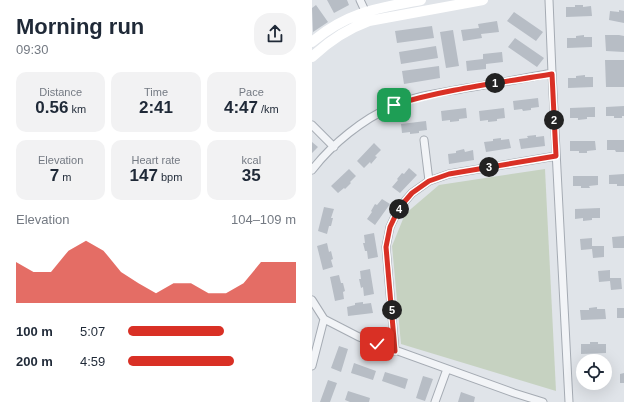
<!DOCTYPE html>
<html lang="en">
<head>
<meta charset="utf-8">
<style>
  body { margin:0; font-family:Arial,sans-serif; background:#f2f2f3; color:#1f2937; height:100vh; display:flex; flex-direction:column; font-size:15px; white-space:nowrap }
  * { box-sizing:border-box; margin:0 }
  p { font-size:13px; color:#747a83 }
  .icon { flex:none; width:22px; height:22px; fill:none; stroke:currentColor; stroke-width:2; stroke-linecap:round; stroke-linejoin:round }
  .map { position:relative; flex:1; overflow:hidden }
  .panel { display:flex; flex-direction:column; background:#fff; width:312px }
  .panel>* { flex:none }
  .controls { position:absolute; left:264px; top:354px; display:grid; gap:8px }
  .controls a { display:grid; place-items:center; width:36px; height:36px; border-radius:50%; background:#fff; box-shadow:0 4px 16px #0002; font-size:20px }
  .pin { position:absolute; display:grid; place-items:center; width:34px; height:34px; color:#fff; margin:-17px; border-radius:8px; box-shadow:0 2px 6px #0006 }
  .km { position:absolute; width:20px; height:20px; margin:-10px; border-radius:50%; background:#222; color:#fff; font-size:11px; line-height:20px; text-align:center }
  .round { display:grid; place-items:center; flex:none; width:42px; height:42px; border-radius:16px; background:#f2f2f3 }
  .headline { display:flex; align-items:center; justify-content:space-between; height:68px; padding:0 16px }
  h1 { font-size:22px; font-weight:800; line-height:30px }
  .figures { display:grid; grid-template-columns:repeat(3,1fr); gap:6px; height:68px; padding:4px 16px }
  .figures div { display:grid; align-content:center; border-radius:10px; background:#f2f2f3; text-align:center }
  .figures b { font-size:17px; font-weight:800 }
  .figures small { font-size:11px; font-weight:400 }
  .figures p { font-size:11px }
  .chart { height:112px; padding:8px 16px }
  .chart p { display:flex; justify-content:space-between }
  .chart svg { width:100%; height:72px; margin-top:4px; fill:#d93025; opacity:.7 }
  ul { padding:0 16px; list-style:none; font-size:13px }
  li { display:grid; grid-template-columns:64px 48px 1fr; align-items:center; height:30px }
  li i { height:10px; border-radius:5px; background:#d93025 }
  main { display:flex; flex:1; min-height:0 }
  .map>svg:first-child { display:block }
</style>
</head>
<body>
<main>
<section class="panel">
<div class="headline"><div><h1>Morning run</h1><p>09:30</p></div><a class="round"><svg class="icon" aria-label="share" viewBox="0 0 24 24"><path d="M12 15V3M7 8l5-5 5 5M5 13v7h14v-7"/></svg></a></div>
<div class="figures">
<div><p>Distance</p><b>0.56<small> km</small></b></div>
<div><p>Time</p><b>2:41</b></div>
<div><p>Pace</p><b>4:47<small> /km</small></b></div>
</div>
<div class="figures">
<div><p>Elevation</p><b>7<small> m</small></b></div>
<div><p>Heart rate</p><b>147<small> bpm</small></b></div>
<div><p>kcal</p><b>35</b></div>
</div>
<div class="chart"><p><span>Elevation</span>104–109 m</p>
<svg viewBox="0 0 160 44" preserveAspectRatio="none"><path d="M0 44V19L10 25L20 25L30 12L40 6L50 12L60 25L70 32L80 38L90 32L100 32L110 38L120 38L130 32L140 19L150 19L160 19V44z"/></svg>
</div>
<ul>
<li><b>100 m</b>5:07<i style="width:57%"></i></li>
<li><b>200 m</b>4:59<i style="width:63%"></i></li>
</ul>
</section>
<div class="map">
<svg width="312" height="402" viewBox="0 0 312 402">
  <rect width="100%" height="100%" fill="#e0e4e9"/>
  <!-- green -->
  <path fill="#c6d2c1" d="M233,169L244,391L89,344L80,246L93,214L127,185Z"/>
  <!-- building -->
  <path fill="#b7bdc5" d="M15,0H35L37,5L22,13Z
    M4,5L16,22L1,32L0,8Z
    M263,5H271V7L279,6L280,16L254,17V7H263Z
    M307,10L312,11V23L297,20L298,11L307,12Z
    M202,12L231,32L224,41L195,21Z
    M185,21L187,32L169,34L170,38L151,41L149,30L167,28L166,24Z
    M120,26L122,38L85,43L83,31Z
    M141,30L147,66L134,68L128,32Z
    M272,35V37H280V47L255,48V38H264V36Z
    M293,35H307L312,36V52L294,51Z
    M203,38L232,58L225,67L196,47Z
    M124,46L126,58L89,64L87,52Z
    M190,52L191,62L174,64V69L155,71L154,61L171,59V54Z
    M293,60H312V87H294Z
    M127,66L128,78L92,84L90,71Z
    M273,75V77H281V87L256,88V78H264V76Z
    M226,98L227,107L219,108V110L211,111L210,109L202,110L201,101Z
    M312,106V116H310V118H302V116H294V107Z
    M283,107V117H275V119L266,120V118H258V108Z
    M154,108L155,118L147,119V121L138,122V120L130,121L129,111Z
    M192,108L193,118L185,119V121L176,122V120L168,121L167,111Z
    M114,121L115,130L107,131V133L98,134V132L90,133L89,124Z
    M224,135V137L232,136L233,146L209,149L207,139L216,138L215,136Z
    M189,138V140L197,139L199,148L174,152L172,142L181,141V139Z
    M295,140H312V152H304L303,150H295Z
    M258,141H283L284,150L275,151V153H267V151H258Z
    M0,142L6,147L0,153Z
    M62,143L69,150L63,156L65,157L59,164L58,162L52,168L45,161Z
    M152,149L153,152L161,150L162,160L137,164L136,154L144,153V151Z
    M97,168L105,175L88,193L80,187L86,180L85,179L90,173L92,174Z
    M37,169L44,176L38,182L39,183L33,189L32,188L26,193L19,186Z
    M312,174V186H305V184H297V175Z
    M261,176H286V185L277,186L278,188H269V186H261Z
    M70,199L78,204L63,225L55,219L60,212L59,211L63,204L65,205Z
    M12,207L22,209L19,218H21L19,226H17L15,234L6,231Z
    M288,208V218H280V220L271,221V218L263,219V209Z
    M62,233L66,257L56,259L55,251H53L51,243H53L52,235Z
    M312,236V248H301L300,237Z
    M280,238V246H292V257L281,258L280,249L269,250L268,239Z
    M15,243L17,252L19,251L21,259L19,260L21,267L11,270L5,246Z
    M58,269L62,294L52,296L51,287L49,288L47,279H49L48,271Z
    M298,270V278H309L310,289L299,290L298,281L287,282L286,271Z
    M27,275L29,283H31L33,291L31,292L32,299L23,301L18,277Z
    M51,302V304L59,303L61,313L36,316L35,307L43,305V303Z
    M285,307V309H293L294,319L269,320L268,310H277V308Z
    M305,308H312V318H305Z
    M278,342H286V344H294V353L269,354V344H278Z
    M27,346L36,349L29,372L19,368Z
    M42,363L64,371L61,380L39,373Z
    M73,372L96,379L93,389L70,381Z
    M312,373V383H308V374Z
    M293,374H296V383H293Z
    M111,376L121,379L113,401L104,398Z
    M16,380L25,383L18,402H8Z
    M36,391L58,398L57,402H38L33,400Z
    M149,392L163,397L162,402H146Z"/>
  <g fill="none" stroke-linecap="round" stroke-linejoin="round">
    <!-- street casing -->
    <g stroke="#a5abb3" stroke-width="9">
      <path id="street" d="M48,0L55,15
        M237,0L240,73L257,402
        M0,125L22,147
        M112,140L117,181
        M0,170C20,144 51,119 81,106C102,96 126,93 149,89C179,84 210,79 240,73
        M0,300L12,319L47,337L202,393L231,402
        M83,351L74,247L78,227L87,208L100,193L117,181L137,174L244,156
        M0,366L12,319
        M123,402L135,369"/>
    </g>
    <!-- street -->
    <use href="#street" stroke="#f2f4f7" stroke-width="7"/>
    <!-- secondary -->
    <path stroke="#fff" stroke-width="10" d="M0,42C35,12 66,8 109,0
      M0,57C17,41 35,29 57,21L171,0"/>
  </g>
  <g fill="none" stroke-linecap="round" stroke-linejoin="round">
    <!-- route casing -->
    <g stroke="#fff" stroke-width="8">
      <path id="route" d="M65,344L83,351L74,247L78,227L87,208L100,193L117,181L137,174L244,156L240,74C187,83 133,89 82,105"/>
    </g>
    <!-- route -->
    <use href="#route" stroke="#d93025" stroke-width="5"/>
  </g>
</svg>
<div class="controls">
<a><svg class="icon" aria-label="locate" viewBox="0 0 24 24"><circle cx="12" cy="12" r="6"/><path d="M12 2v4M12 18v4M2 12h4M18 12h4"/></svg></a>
</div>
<div class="pin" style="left:82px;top:105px;background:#1e9e55"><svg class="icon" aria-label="arrive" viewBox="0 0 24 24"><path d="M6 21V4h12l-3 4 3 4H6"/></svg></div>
<div class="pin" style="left:65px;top:344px;background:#d93025"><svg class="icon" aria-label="check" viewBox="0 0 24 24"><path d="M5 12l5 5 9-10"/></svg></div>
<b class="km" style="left:183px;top:83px">1</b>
<b class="km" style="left:242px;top:120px">2</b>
<b class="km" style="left:177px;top:167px">3</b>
<b class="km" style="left:87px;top:209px">4</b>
<b class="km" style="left:80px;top:310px">5</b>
</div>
</main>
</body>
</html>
